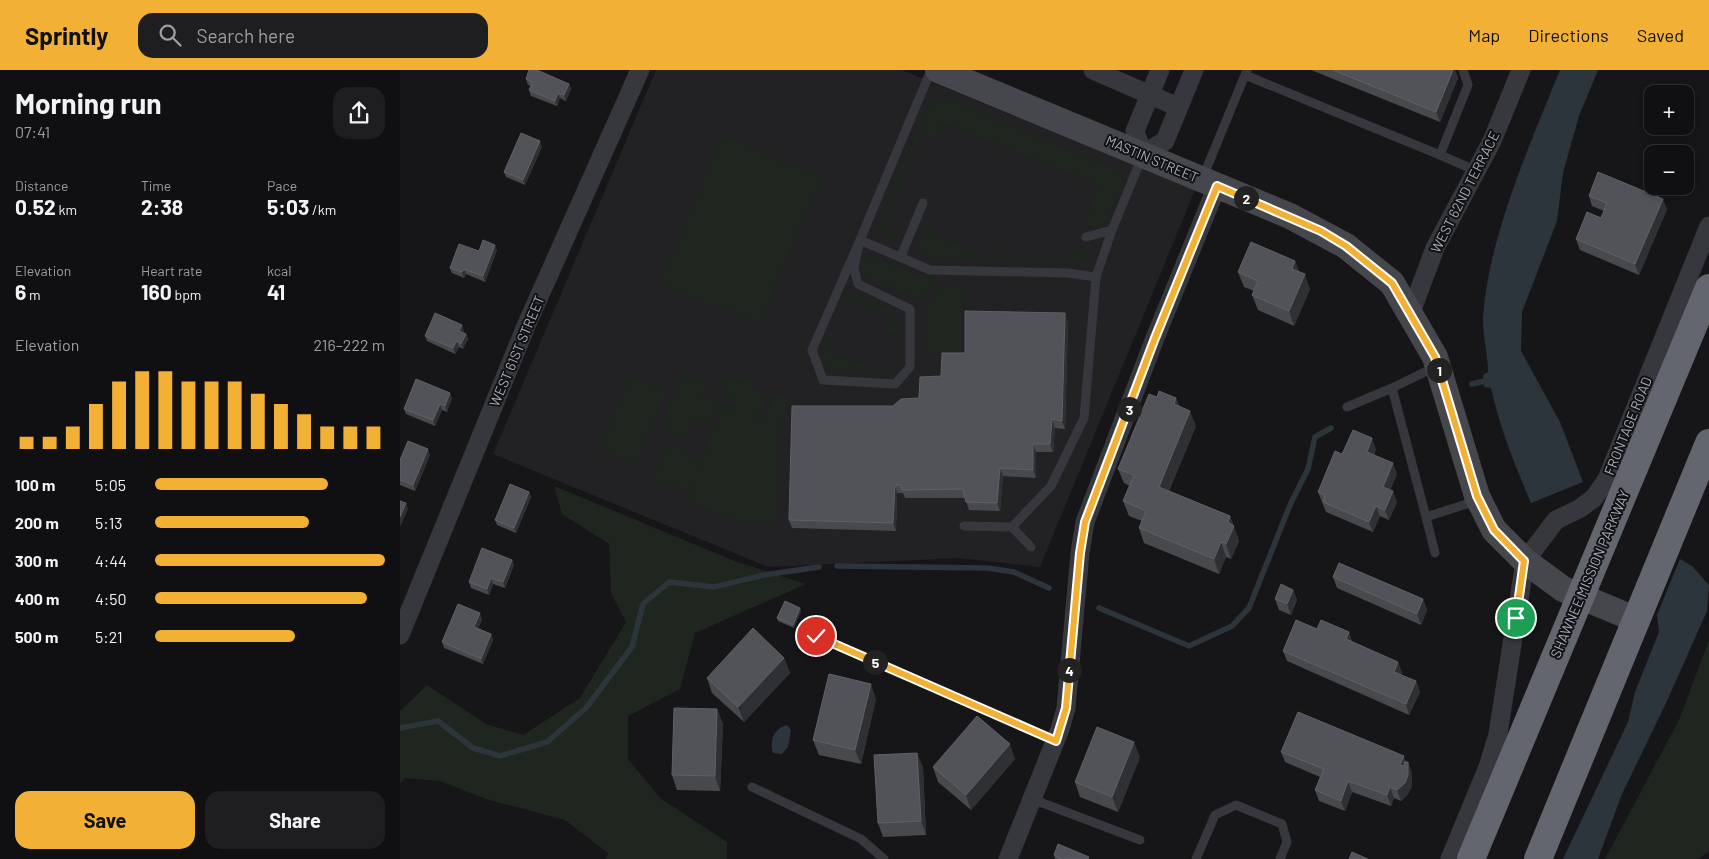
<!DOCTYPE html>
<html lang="en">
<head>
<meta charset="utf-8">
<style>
  body { margin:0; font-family:Barlow,sans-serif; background:#1e1e20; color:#f1f3f6; height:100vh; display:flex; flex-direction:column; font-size:19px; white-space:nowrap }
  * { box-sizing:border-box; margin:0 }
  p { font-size:16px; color:#9c9d9f }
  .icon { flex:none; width:28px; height:28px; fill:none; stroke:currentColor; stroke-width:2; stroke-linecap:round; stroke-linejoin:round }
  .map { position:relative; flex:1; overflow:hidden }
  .sheet { display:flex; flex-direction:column; background:#101012; width:400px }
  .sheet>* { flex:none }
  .controls { position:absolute; left:1244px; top:15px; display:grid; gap:10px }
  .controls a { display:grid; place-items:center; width:50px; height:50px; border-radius:10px; background:#101012; box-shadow:0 2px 8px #0003,0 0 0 1px #303032; font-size:25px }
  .pin { position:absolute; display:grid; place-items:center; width:42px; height:42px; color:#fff; margin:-21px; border:2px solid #fff; border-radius:50%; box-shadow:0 1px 5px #0007 }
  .km { position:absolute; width:25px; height:25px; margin:-12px; border-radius:50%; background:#222; color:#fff; font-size:14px; line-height:25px; text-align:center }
  .round { display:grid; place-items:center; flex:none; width:52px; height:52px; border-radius:15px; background:#1e1e20 }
  .summary { display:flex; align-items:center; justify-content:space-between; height:85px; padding:0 15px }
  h1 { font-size:28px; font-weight:700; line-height:38px }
  .metrics { display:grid; grid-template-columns:repeat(3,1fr); gap:8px; height:85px; padding:5px 15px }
  .metrics div { display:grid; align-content:center }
  .metrics b { font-size:21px; font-weight:700 }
  .metrics small { font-size:14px; font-weight:400 }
  .metrics p { font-size:14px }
  .chart { height:140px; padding:10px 15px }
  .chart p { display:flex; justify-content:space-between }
  .chart svg { width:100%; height:90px; margin-top:5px; stroke:#f2b134; stroke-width:6 }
  .button { display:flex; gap:10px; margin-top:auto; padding:10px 15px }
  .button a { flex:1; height:58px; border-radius:15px; background:#f2b134; color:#111; font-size:20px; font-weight:700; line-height:58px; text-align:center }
  .button a+a { background:#1e1e20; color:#f1f3f6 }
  ul { padding:0 15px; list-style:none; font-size:16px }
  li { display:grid; grid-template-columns:80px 60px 1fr; align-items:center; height:38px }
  li i { height:12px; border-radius:6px; background:#f2b134 }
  header { display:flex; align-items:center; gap:30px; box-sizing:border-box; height:70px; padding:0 25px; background:#f2b134; color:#111 }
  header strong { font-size:24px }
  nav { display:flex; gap:28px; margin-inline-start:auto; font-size:18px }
  .search { width:350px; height:45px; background:#1e1e20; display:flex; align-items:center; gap:12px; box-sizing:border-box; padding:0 18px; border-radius:15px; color:#9c9d9f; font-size:19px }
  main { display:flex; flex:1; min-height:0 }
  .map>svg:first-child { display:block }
</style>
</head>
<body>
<header>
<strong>Sprintly</strong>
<div class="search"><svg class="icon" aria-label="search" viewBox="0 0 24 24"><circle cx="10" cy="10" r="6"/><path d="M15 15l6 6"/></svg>Search here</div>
<nav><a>Map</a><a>Directions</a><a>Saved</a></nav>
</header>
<main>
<section class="sheet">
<div class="summary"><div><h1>Morning run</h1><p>07:41</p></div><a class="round"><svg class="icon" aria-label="share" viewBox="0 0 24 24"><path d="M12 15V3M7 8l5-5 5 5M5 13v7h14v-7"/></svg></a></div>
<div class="metrics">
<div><p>Distance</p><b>0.52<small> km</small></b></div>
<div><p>Time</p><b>2:38</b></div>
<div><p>Pace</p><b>5:03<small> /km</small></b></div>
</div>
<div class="metrics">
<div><p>Elevation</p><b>6<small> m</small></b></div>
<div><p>Heart rate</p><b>160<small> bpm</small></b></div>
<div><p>kcal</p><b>41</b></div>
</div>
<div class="chart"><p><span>Elevation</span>216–222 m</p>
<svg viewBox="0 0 160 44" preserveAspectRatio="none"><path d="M5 44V38M15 44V38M25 44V33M35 44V22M45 44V11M55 44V6M65 44V6M75 44V11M85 44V11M95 44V11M105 44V17M115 44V22M125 44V27M135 44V33M145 44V33M155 44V33"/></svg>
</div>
<ul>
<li><b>100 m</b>5:05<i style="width:75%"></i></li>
<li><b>200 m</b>5:13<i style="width:67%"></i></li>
<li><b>300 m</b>4:44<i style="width:100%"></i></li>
<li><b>400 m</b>4:50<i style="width:92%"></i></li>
<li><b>500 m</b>5:21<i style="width:61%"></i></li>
</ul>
<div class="button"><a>Save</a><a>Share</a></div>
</section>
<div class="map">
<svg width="1309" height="789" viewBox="0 0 1309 789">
  <rect width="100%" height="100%" fill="#161618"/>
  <!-- built -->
  <path fill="#222225" d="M256,0H502L795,120L640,497L559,488L368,497L93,384Z"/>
  <!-- green -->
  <path fill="#1e261f" d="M542,26L721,102L722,116L706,154L696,159L688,156L685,150L698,115L543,53L536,69L521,64L485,154L499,164L492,170L484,165L480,155L527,37Z
    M322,65L422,107L360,254L311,233L309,236L262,216L263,213L260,212Z
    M528,148L533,151L529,161L585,187H591L593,178H597L598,187L671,188L677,174L687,181L688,188L682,192L535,188L521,184L518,177Z
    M472,185L519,206L540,210L522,228L515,229L463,206L459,198L462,188Z
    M549,217H563L561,283H526L527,236L537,220Z
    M451,225C467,231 500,237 499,258L493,264L487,263L486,258L490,247L448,229L439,244L437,242L443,229Z
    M432,267L435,271L431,281L476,300L482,293L494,298L490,302L429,301C421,289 422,283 426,269Z
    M282,304L307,314L303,325L320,332L309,357L293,351L286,368L260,358Z
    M230,306L267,321L236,396L199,380Z
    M327,307L341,312L344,308L352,309L353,318L366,325L364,337L356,347L363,350L376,323L391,329L379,357L376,452L336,451L285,430L290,417L283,421L269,416H258L253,407L265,377L279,378C283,384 291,384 297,388L299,396L323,335L335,339L325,323L323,313Z
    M154,416L337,492L406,514L295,563L280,619L228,646V689L260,728L327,772V789H206L208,783L165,750L86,729L40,711L5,708L0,714V641L27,615L86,654L123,665L180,628L226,552L211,523L209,474L162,444Z
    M1309,570V781L1298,789H1205L1279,650Z"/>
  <!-- water -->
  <path fill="#2c353c" d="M1160,0H1198L1179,46L1163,103L1157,151L1122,242L1121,281L1160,352L1183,412L1131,433C1115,395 1100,359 1091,318L1084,317L1083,305L1088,302C1088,283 1082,264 1083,246C1089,166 1130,74 1160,0Z
    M1280,489L1292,496L1309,515L1307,541L1267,631L1222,724L1198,789H1163L1228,652L1235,622L1259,562L1257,545Z
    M387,655L391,660L388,677L382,684L373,683C369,671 374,658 387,655Z"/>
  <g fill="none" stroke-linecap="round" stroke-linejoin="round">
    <!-- stream -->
    <path stroke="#2c353c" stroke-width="5.5" d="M1072,314L1089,310
      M437,496L587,498L614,502L649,518
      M699,538L789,576L832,556L849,538L890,435L908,399L915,367L931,358
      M0,658L38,651L73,678L100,686L147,672L186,638L232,577L243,534L269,512L314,517L364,505L419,497"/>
    <!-- lane -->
    <path stroke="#37383d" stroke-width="9" d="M531,0L460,170L530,200L668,203L696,207
      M1063,0L1068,15L1040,85L1077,101
      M845,5L1040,85
      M803,107L847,0
      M686,167L712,160L742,87
      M460,170L454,198L458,214L510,239V297L495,314L423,310L412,280Z
      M501,186L523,133
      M1035,297L992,318L1026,447L1076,431
      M947,337L992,318
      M1026,447L1035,483
      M564,456L612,457L651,416L684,348L696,207L712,160
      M612,457L631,477
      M416,566L655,671
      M352,717L461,769L484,789
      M632,729L740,770
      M796,789L815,745L836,735L882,754L887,772L880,789"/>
    <!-- street -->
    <path stroke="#37383d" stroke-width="19" d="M693,0L778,37
      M760,0L735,61L743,84L765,71L794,0
      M1010,245L1035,178L1092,71L1121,0
      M0,565L126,256L240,0
      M608,789L660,659L666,638L680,483L685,452L755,268L817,116
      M1050,789L1088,697L1098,664L1125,491L1156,450L1179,439L1194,428L1207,409L1309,156"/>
    <!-- secondary -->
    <path stroke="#45474d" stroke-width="26" d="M538,0L890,146L946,176L992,213L1035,287L1077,426L1094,460L1125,491L1163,519L1237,550"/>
    <!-- highway -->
    <path stroke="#63666e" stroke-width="28" d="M1071,789L1309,218
      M1138,789L1309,373"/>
  </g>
  <!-- wall -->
  <path fill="#47494d" d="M911,0H1055L1058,8L1040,52Z
    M126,9L169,14L171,19L166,31L160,28L157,36L131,26L129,20L131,16L128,15Z
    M142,77L125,115L106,107L104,102Z
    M1189,126L1267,139L1239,205L1180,180L1176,169L1201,148L1204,141L1192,136Z
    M97,180L85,212L66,204L64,208L52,203L50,198L79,181Z
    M895,191L899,202L910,219L894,256L858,240L852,225L854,221L844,217L838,202Z
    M668,252L665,359L655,358L653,382H636V408L603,406L600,441L569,440L565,428H505L503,423H497L496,461L392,458L389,450L493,336L519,328L565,283Z
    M64,261L63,262L66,264L68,269L63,279L59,277L55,284L27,271L25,266Z
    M757,327L776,328L779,336L796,356L769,421L830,446L839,471L831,489L826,487L819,504L744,473L739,458L742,451L729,446L723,431L730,416L724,413L718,399Z
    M52,328L47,342L42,340L35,356L6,344L4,339Z
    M976,379L974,385L997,404L990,420L997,432L989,450L980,446L973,462L926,442L918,422L942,384Z
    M30,385L15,421L0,415V390Z
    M129,422L131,427L116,463L97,455L95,450Z
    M112,490L114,495L105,518L93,514L89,525L71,518L69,512Z
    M933,507L1023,529L1027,540L1021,555L937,518Z
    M893,520L897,530L891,545L879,540L875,529Z
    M400,538L401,541L394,558L378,551L377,548Z
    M82,549L78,559L91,564L93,570L83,594L44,578L42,572Z
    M917,559L949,562L952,572L1002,602L1001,605L1016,611L1020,622L1009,645L887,591L883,581Z
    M384,588L390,603L344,652L312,623L307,608Z
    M476,629L461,694L419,685L413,670Z
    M317,639L323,654L320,721L277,720L272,705Z
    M881,682L1006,692L1012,703V716L1008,724L1001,731L994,728L991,736L952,722L945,741L919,731L915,720L920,707L885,692Z
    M517,683L523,698L526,765L483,767L478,753Z
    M740,687L718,742L680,727L675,712Z
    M615,689L571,740L538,712L533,697Z
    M654,785L689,789H655Z"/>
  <!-- shaded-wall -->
  <path fill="#2f3033" d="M1053,0H1055L1058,8L1040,52L1036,42Z
    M169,14L171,19L166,31L164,25Z
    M158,23L160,28L157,36L155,31Z
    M140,71L142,77L125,115L123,110Z
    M1263,129L1267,139L1239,205L1235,194Z
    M95,175L97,180L85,212L83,206Z
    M895,191L900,206L892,199Z
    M64,199L66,204L64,208L62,202Z
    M905,204L910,219L894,256L889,241Z
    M665,243L668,252L665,359L662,351Z
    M62,255L64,261L62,266L59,261Z
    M66,264L68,269L63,279L61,274Z
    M57,271L59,277L55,284L53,278Z
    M50,323L52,328L47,342L45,336Z
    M776,328L782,343L774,334Z
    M40,334L42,340L35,356L33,350Z
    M790,341L796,356L764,432L759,417Z
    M652,349L655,358L653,382L650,374Z
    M972,368L976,379L970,393L967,382Z
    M633,374L636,382V408L633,400Z
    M28,379L30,385L15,421L13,415Z
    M993,393L997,404L987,428L983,417Z
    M600,398L603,406L600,441L597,433Z
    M495,415L497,423L496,461L493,453Z
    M993,421L997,432L989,450L985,440Z
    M129,422L131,427L116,463L114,458Z
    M6,433L8,439L0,457V447Z
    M976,436L980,446L973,462L969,452Z
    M830,446L839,471L831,489L826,474L828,452Z
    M821,472L826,487L819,504L814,489Z
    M112,490L114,495L105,518L103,512Z
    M91,508L93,514L89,525L87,519Z
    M893,520L897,530L891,545L887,534Z
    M1023,529L1027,540L1021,555L1017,544Z
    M400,538L401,541L394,558L393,555Z
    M80,543L82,549L76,563L74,557Z
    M949,562L952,572L946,569Z
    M91,564L93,570L83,594L81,589Z
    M384,588L390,603L344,652L338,637Z
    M998,592L1002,602L998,612L994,602Z
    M1016,611L1020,622L1009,645L1006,634Z
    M471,614L476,629L461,694L455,680Z
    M317,639L323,654L320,721L315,706Z
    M734,672L740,687L718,742L712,727Z
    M610,674L615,689L571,740L566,725Z
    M517,683L523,698L526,765L521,751Z
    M1004,686L1007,696L1004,705L1000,695Z
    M1008,692L1012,703V716L1008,724L1001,731L997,720Z
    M948,711L952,722L945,741L941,731Z
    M990,717L994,728L991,736L987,725Z"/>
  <!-- building -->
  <path fill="#525359" stroke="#5f6168" d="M129,0H137L169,14L164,25L158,23L155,31L129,20L133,12L126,9Z
    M933,0H1053L1036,42Z
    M121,63L140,71L123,110L104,102Z
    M1198,102L1263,129L1235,194L1176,169L1187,142L1201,148L1207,133L1189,126Z
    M83,170L95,175L83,206L64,199L62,202L50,198L59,174L79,181Z
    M851,172L895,191L892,199L905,204L889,241L852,225L858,211L838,202Z
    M565,241L665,243L662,351L652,349L650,374H633V400L600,398L597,433L566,432L563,419L502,420L501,415H495L493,453L389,450L392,336H493L501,329L519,328L520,307L541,306L542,283H565Z
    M35,243L62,255L59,261L66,264L61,274L57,271L53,278L25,266Z
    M16,309L50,323L45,336L40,334L33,350L4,339Z
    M759,321L776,328L774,334L790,341L759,417L830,446L828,452L834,456L826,474L821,472L814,489L739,458L746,441L723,431L734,405L718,399L749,324L757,327Z
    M953,360L972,368L967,382L993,393L983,417L993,421L985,440L976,436L969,452L923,432L925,425L918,422L935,381L942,384Z
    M8,371L28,379L13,415L0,410V390Z
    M110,414L129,422L114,458L95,450Z
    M0,431L6,433L0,447Z
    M82,478L112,490L103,512L91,508L87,519L69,512Z
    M939,493L1023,529L1017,544L933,507Z
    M881,514L893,520L887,534L875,529Z
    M385,531L400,538L393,555L377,548Z
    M58,534L80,543L74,557L91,564L81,589L42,572Z
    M896,550L917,559L921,550L949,562L946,569L998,592L994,602L1016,611L1006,634L883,581Z
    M353,558L384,588L338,637L307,608Z
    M429,604L471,614L455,680L413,670Z
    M274,638L317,639L315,706L272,705Z
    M898,642L1004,686L1000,695L1005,696L1004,692H1008V705L1005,713L997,720L990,717L987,725L948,711L941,731L915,720L924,699L881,682Z
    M577,646L610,674L566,725L533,697Z
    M697,657L734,672L712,727L675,712Z
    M517,683L521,751L478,753L474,685Z
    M658,774L689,787L688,789H659V788L654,785Z
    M952,782L968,789H949Z"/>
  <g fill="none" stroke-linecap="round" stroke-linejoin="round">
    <!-- route casing -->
    <g stroke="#fff" stroke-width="10">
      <path id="route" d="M416,566L656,671L666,638L680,483L685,452L755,268L817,116L921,161L946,176L992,213L1035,287L1077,426L1094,460L1124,491L1116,548"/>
    </g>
    <!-- route -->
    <use href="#route" stroke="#f2b134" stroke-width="6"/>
  </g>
  <g text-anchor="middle" stroke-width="4" stroke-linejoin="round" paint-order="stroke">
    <!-- street labels -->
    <g font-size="14" fill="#a8adb8" stroke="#111113">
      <text transform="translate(752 89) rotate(23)" y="5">MASTIN STREET</text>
      <text transform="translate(1065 122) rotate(-63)" y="5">WEST 62ND TERRACE</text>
      <text transform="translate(117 281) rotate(-67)" y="5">WEST 61ST STREET</text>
      <text transform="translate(1228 356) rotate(-68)" y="5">FRONTAGE ROAD</text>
      <text transform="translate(1190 504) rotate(-67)" y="5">SHAWNEE MISSION PARKWAY</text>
    </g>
  </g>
</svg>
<div class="controls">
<a>+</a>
<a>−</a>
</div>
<div class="pin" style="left:1116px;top:548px;background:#1e9e55"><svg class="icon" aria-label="arrive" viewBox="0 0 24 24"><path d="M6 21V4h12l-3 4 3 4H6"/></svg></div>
<div class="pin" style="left:416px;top:566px;background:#d93025"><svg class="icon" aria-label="check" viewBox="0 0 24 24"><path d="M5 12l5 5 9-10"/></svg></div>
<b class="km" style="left:1039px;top:300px">1</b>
<b class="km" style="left:846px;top:128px">2</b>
<b class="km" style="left:729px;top:339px">3</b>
<b class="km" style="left:669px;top:600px">4</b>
<b class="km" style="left:475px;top:592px">5</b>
</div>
</main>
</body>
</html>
